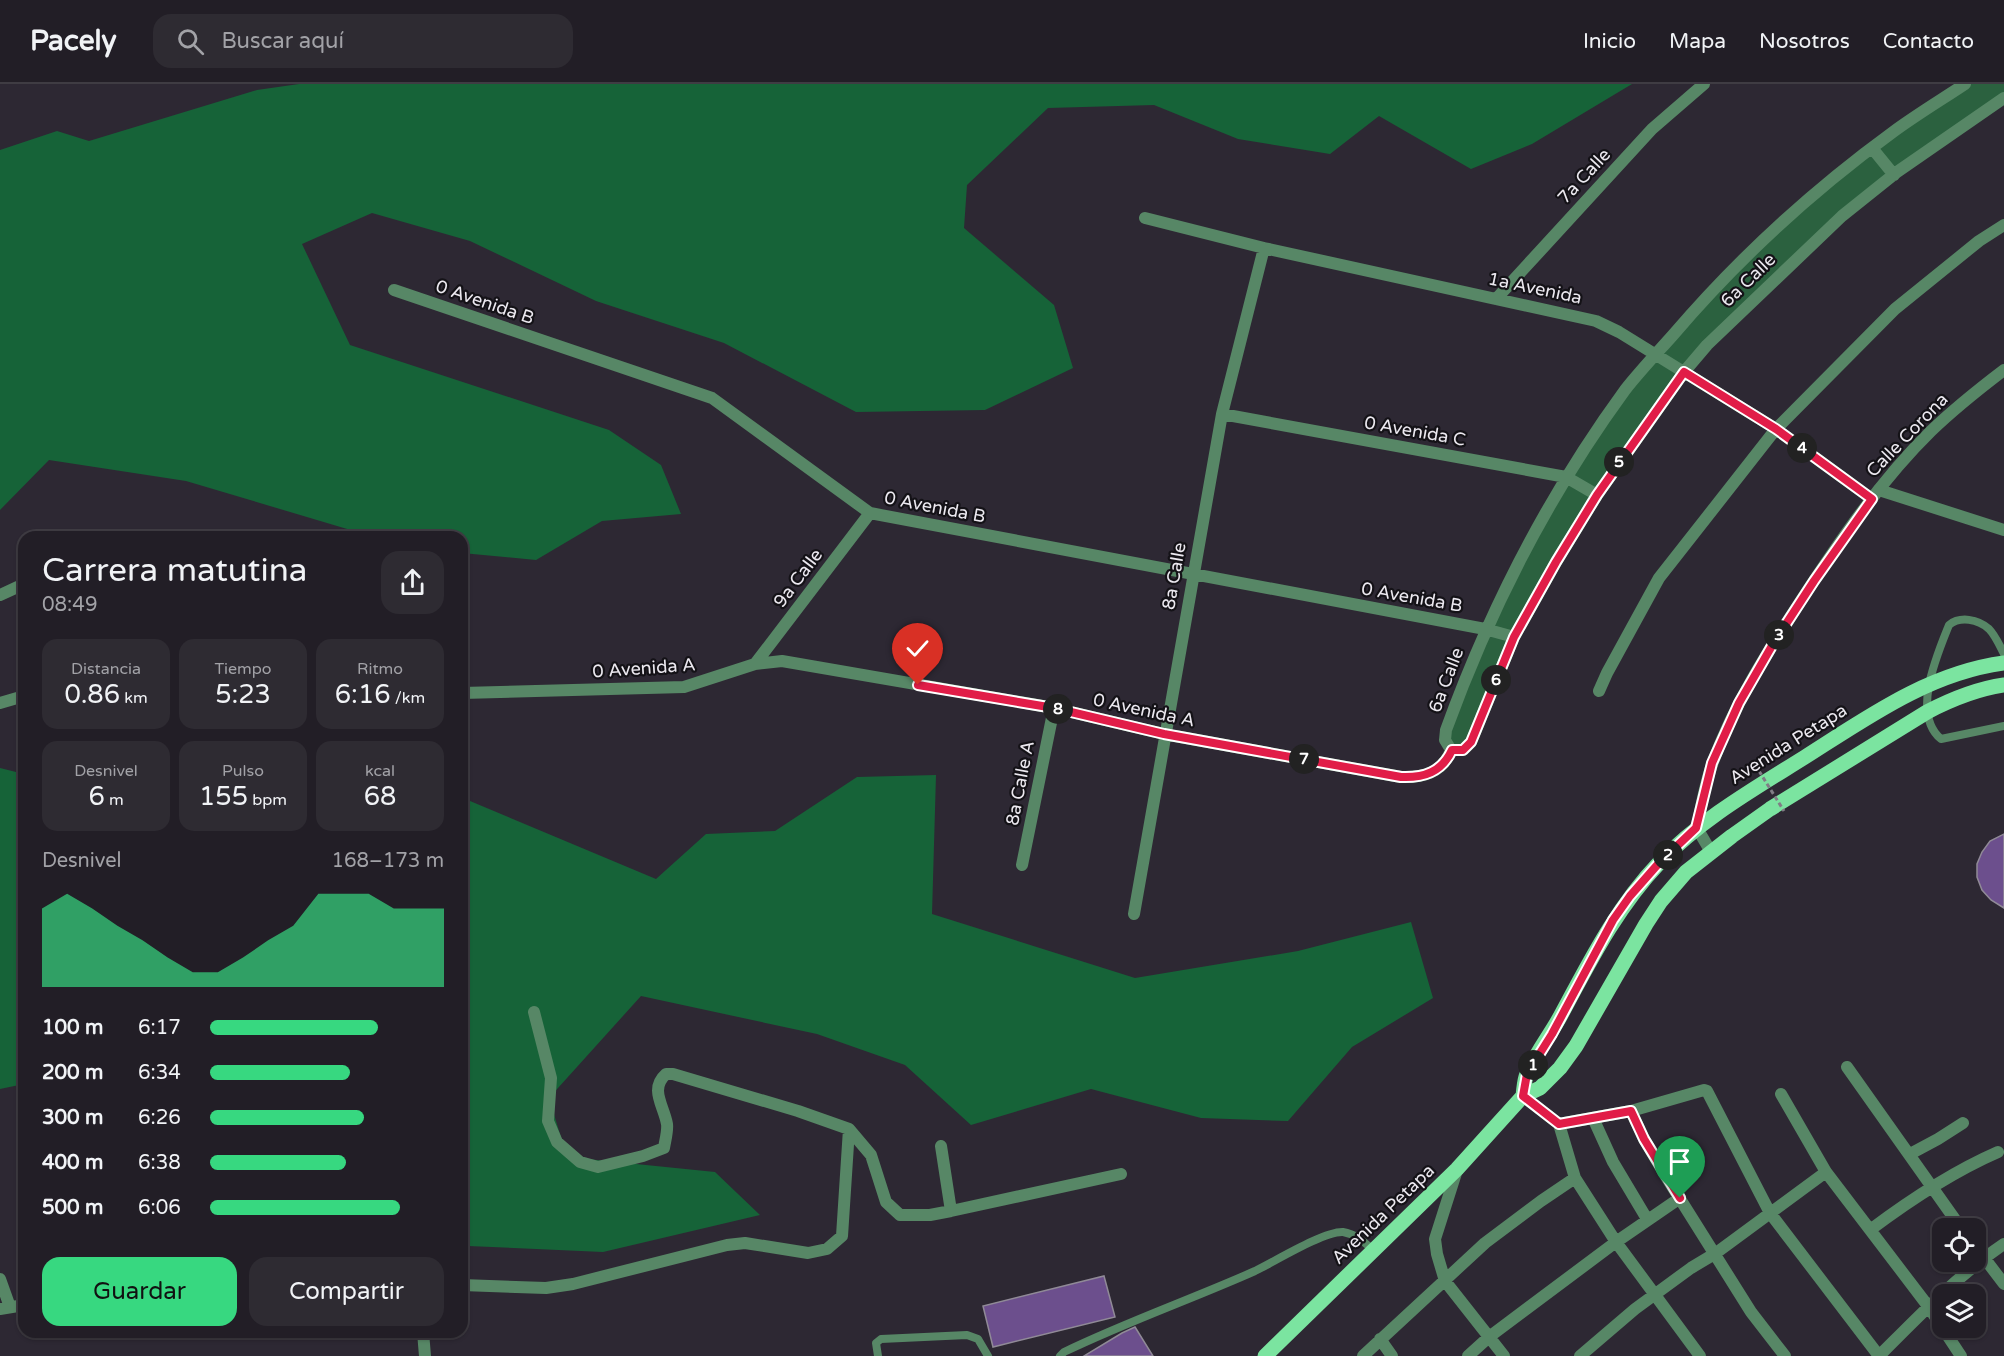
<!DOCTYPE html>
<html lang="es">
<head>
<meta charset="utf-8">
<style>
  body { margin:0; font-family:"Varela Round",sans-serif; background:#2e2b32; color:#f1f3f6; height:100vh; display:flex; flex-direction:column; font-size:22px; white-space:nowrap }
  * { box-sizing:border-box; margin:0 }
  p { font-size:20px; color:#a2a2a7 }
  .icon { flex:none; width:33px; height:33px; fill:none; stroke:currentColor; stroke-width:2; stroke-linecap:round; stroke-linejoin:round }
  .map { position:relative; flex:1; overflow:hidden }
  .side { position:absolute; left:18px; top:447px; width:450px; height:807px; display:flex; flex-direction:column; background:#221e26; border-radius:18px; box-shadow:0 2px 4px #0004,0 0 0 2px #3f3c43 }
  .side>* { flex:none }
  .controls { position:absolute; left:1932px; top:1134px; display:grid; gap:12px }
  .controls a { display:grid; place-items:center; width:54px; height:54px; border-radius:12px; background:#221e26; box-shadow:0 2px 4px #0004,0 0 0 2px #3f3c43; font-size:30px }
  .pin { position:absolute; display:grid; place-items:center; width:51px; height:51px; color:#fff; margin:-62px -26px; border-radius:50% 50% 50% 0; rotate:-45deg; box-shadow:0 0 6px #0007 }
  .pin .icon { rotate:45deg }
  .km { position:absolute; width:30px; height:30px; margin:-15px; border-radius:50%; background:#222; color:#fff; font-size:16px; line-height:30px; text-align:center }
  .round { display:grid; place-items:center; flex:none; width:63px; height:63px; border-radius:18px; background:#2e2b32 }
  .summary { display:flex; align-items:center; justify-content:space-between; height:102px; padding:0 24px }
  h1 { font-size:33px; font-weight:600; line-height:45px }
  .metrics { display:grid; grid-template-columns:repeat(3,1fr); gap:9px; height:102px; padding:6px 24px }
  .metrics div { display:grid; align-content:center; border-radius:15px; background:#2e2b32; text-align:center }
  .metrics b { font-size:26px; font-weight:600 }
  .metrics small { font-size:16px; font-weight:400 }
  .metrics p { font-size:16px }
  .chart { height:168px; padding:12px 24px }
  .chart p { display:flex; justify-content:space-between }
  .chart svg { width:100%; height:108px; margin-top:6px; fill:#37d880; opacity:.7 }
  .primary-button { display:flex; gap:12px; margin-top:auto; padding:12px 24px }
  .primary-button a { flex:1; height:69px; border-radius:18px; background:#37d880; color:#111; font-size:24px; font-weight:600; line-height:69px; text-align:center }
  .primary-button a+a { background:#2e2b32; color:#f1f3f6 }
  ul { padding:0 24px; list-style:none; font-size:20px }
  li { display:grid; grid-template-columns:96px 72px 1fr; align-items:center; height:45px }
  li i { height:15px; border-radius:8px; background:#37d880 }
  header { display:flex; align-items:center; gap:36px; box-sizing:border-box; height:84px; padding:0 30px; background:#221e26; border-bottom:2px solid #3f3c43 }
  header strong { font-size:28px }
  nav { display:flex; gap:33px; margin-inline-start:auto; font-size:21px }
  .search { width:420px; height:54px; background:#2e2b32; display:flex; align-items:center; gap:15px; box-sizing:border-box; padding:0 21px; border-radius:18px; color:#a2a2a7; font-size:22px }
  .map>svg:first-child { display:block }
</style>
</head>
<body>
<header>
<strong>Pacely</strong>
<div class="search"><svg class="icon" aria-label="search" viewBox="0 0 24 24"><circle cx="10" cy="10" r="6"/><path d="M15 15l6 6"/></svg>Buscar aquí</div>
<nav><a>Inicio</a><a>Mapa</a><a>Nosotros</a><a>Contacto</a></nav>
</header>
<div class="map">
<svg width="2004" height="1272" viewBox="0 0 2004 1272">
  <rect width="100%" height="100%" fill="#2d2833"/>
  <!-- green -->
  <path fill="#2b613f" d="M1965,0H2004V14L1897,88L1707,261L1556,478L1484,626L1459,667L1445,652L1505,506L1626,305L1797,125Z"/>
  <!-- forest -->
  <path fill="#166338" d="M299,0H1632L1532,60L1471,85L1379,32L1330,70L1238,55L1154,21L1048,24L967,101L964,144L1054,221L1073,284L985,326L856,328L724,259L596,217L470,157L372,129L302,160L350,261L609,346L661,381L681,430L602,437L536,476L462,469V453H374L186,397L49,376L0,426V66L57,47L89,57L257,6Z
    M0,684L24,690V1000L0,1005Z
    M936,691L932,830L1135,894L1298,867L1411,838L1433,914L1352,963L1288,1037L1201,1034L1091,1005L971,1041L905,981L817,950L641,912L549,1014L567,1073L715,1088L760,1131L603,1168L468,1162L462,1160V724L470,717L656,795L706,750L775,747L857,693Z"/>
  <!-- building -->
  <path fill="#6c4f8d" stroke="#908a97" stroke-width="1.5" d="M2004,750V824L1991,816L1982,806L1977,793V780L1982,768L1990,757Z
    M1104,1192L1115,1233L993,1263L983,1222Z
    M1135,1243L1153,1272H1084L1122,1249Z"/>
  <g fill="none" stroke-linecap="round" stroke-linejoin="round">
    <!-- service -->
    <path stroke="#578766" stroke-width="8" d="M203,453L204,450
      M2004,570C2000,562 1995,551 1989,545C1978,535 1960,532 1949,541C1937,571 1911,630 1941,655L2004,642
      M878,1272L876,1259L881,1255L967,1251L978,1255L988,1272
      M1060,1272L1064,1268C1126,1238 1192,1215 1255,1187C1274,1178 1324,1147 1343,1148C1356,1150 1364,1158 1374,1167"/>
    <!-- minor -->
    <path stroke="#578766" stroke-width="12" d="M1965,0C1941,16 1916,31 1893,48C1812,107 1738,175 1673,251C1657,269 1640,287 1625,306C1549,410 1490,525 1446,646L1445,656L1451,666H1463L1471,658L1514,553L1556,478L1597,411L1684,288L1707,261L1842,132L1897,88L2004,14
      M1872,64L1894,91
      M1145,134L1264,164L1596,237L1619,248L1776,345L1872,415
      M394,206L712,314L870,429L1485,545L1514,553
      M1496,215L1652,45L1704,0
      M1222,330L1566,393L1597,411
      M1879,406L2004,446
      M0,511L24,500
      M755,580L870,429
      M1599,607L1607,589L1659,494L1776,345L1895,225L1979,157L2004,141
      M462,609L684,603L755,580L782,577L1054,624L1164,650L1401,693C1424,694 1443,688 1451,666
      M0,619L24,612
      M1022,781L1054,624
      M1134,830L1222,330L1264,164
      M534,928L551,994L548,1037L557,1058L580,1078L598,1083L643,1072L664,1064C665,1057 668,1047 667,1040C664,1022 649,1005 666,990H673L798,1027L849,1045L871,1071L886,1118L900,1131H930L951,1127L1121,1090
      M1847,983L1961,1144
      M1781,1010L1826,1088L1928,1222L1961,1272
      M1523,1012L1559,1040L1575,1094L1616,1158L1700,1272
      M1631,1027L1644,1055L1665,1091L1751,1228L1785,1272
      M1593,1034L1613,1078L1647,1135
      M1559,1040L1631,1027L1704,1006L1707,1007L1770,1129L1879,1272
      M941,1062L951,1127
      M1910,1070L1938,1055L1963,1039
      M1457,1086L1435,1155L1437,1170L1445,1197L1504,1272
      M1870,1146C1910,1116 1952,1088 1998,1068
      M1976,1163L2004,1200
      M0,1195L10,1223
      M462,1201L546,1204L573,1200L727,1161L745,1159L808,1169L827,1165L842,1152L849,1045
      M0,1225L24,1221
      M423,1248L425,1272
      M1380,1255L1392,1272
      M1363,1272L1485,1159L1541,1117L1575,1094
      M1468,1272L1489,1253L1616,1158L1680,1114
      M1580,1272L1635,1225L1691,1184L1716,1169L1826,1088
      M1879,1272C1919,1232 1958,1191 2004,1160"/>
    <!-- tertiary -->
    <path stroke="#578766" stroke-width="12" d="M1711,768L1697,744C1701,722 1705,699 1713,678C1734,620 1767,569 1800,518C1839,458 1880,397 1931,347C1954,325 1979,305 2004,286"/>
    <!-- primary -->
    <path stroke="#7be4a0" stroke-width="15" d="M1523,1012C1524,1005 1524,996 1527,990C1535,970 1551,950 1561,931C1590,877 1617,823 1659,779C1701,735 1754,705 1805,673C1868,633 1929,589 2004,579
      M1265,1272L1457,1085L1523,1012L1540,1004L1560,984L1576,962L1646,840L1661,817L1686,788L1732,752L1770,725L1927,628C1952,615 1976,605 2004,601"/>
    <!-- path-bridge -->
    <path stroke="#817d86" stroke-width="3" stroke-dasharray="4.5 3" stroke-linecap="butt" d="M1759,687L1784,727"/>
  </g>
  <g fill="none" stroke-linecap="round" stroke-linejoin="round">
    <!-- route casing -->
    <g stroke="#fff" stroke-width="12">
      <path id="route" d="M918,601L1054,624L1164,650L1401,693C1424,694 1442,688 1452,666H1463L1471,658L1514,553L1556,478L1597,411L1684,288L1776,345L1872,415L1814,497L1773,560L1739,619L1712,679L1696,744L1659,779L1630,812L1613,836L1552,950L1527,990L1523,1012L1559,1040L1631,1027L1644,1055L1680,1114"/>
    </g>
    <!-- route -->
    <use href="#route" stroke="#e11d48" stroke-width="8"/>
  </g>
  <g text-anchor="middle" stroke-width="4.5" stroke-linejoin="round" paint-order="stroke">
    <!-- street labels -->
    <g font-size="18" fill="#ece9f0" stroke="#141217">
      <text transform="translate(1584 92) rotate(-47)" y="6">7a Calle</text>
      <text transform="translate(1748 196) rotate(-44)" y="6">6a Calle</text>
      <text transform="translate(1535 204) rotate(12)" y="6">1a Avenida</text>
      <text transform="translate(485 218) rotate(19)" y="6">0 Avenida B</text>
      <text transform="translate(1415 347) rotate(10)" y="6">0 Avenida C</text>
      <text transform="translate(1907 351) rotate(-46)" y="6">Calle Corona</text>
      <text transform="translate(935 423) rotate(11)" y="6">0 Avenida B</text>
      <text transform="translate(1174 492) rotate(-80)" y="6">8a Calle</text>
      <text transform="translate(798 494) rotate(-53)" y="6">9a Calle</text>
      <text transform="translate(1412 513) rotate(10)" y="6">0 Avenida B</text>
      <text transform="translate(644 584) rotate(-4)" y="6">0 Avenida A</text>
      <text transform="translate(1446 596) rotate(-69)" y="6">6a Calle</text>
      <text transform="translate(1144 626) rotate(12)" y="6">0 Avenida A</text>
      <text transform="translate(1788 660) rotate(-32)" y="6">Avenida Petapa</text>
      <text transform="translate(1020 699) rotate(-79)" y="6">8a Calle A</text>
      <text transform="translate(1383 1130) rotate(-44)" y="6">Avenida Petapa</text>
    </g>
  </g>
</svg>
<div class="controls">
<a><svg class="icon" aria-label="locate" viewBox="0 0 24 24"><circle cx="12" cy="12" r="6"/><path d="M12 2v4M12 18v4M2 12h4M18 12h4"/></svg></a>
<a><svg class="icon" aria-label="layers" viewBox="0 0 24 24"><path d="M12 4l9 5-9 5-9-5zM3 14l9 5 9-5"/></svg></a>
</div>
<div class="pin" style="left:1680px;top:1114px;background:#1e9e55"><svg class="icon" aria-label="arrive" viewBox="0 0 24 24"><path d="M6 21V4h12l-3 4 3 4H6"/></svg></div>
<div class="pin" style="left:918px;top:601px;background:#d93025"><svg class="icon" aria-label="check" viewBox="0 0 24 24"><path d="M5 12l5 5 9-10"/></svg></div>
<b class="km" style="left:1533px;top:981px">1</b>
<b class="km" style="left:1668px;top:771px">2</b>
<b class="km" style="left:1779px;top:551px">3</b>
<b class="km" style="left:1802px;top:364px">4</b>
<b class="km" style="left:1619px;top:378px">5</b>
<b class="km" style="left:1496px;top:596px">6</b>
<b class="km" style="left:1304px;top:675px">7</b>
<b class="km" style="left:1058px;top:625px">8</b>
<section class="side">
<div class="summary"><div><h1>Carrera matutina</h1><p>08:49</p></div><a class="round"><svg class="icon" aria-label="share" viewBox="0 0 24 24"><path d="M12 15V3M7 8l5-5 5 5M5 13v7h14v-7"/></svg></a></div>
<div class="metrics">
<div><p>Distancia</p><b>0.86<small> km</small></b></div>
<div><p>Tiempo</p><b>5:23</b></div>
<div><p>Ritmo</p><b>6:16<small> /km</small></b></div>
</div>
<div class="metrics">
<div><p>Desnivel</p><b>6<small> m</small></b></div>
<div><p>Pulso</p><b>155<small> bpm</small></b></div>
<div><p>kcal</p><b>68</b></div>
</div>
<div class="chart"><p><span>Desnivel</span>168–173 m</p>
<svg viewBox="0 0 160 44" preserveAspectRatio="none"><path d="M0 44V12L10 6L20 12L30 19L40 25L50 32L60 38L70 38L80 32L90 25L100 19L110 6L120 6L130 6L140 12L150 12L160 12V44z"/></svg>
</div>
<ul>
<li><b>100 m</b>6:17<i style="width:72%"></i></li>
<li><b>200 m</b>6:34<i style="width:60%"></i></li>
<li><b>300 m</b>6:26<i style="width:66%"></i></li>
<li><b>400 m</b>6:38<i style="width:58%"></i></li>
<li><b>500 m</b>6:06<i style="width:81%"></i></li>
</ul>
<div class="primary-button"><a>Guardar</a><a>Compartir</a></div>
</section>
</div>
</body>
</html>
